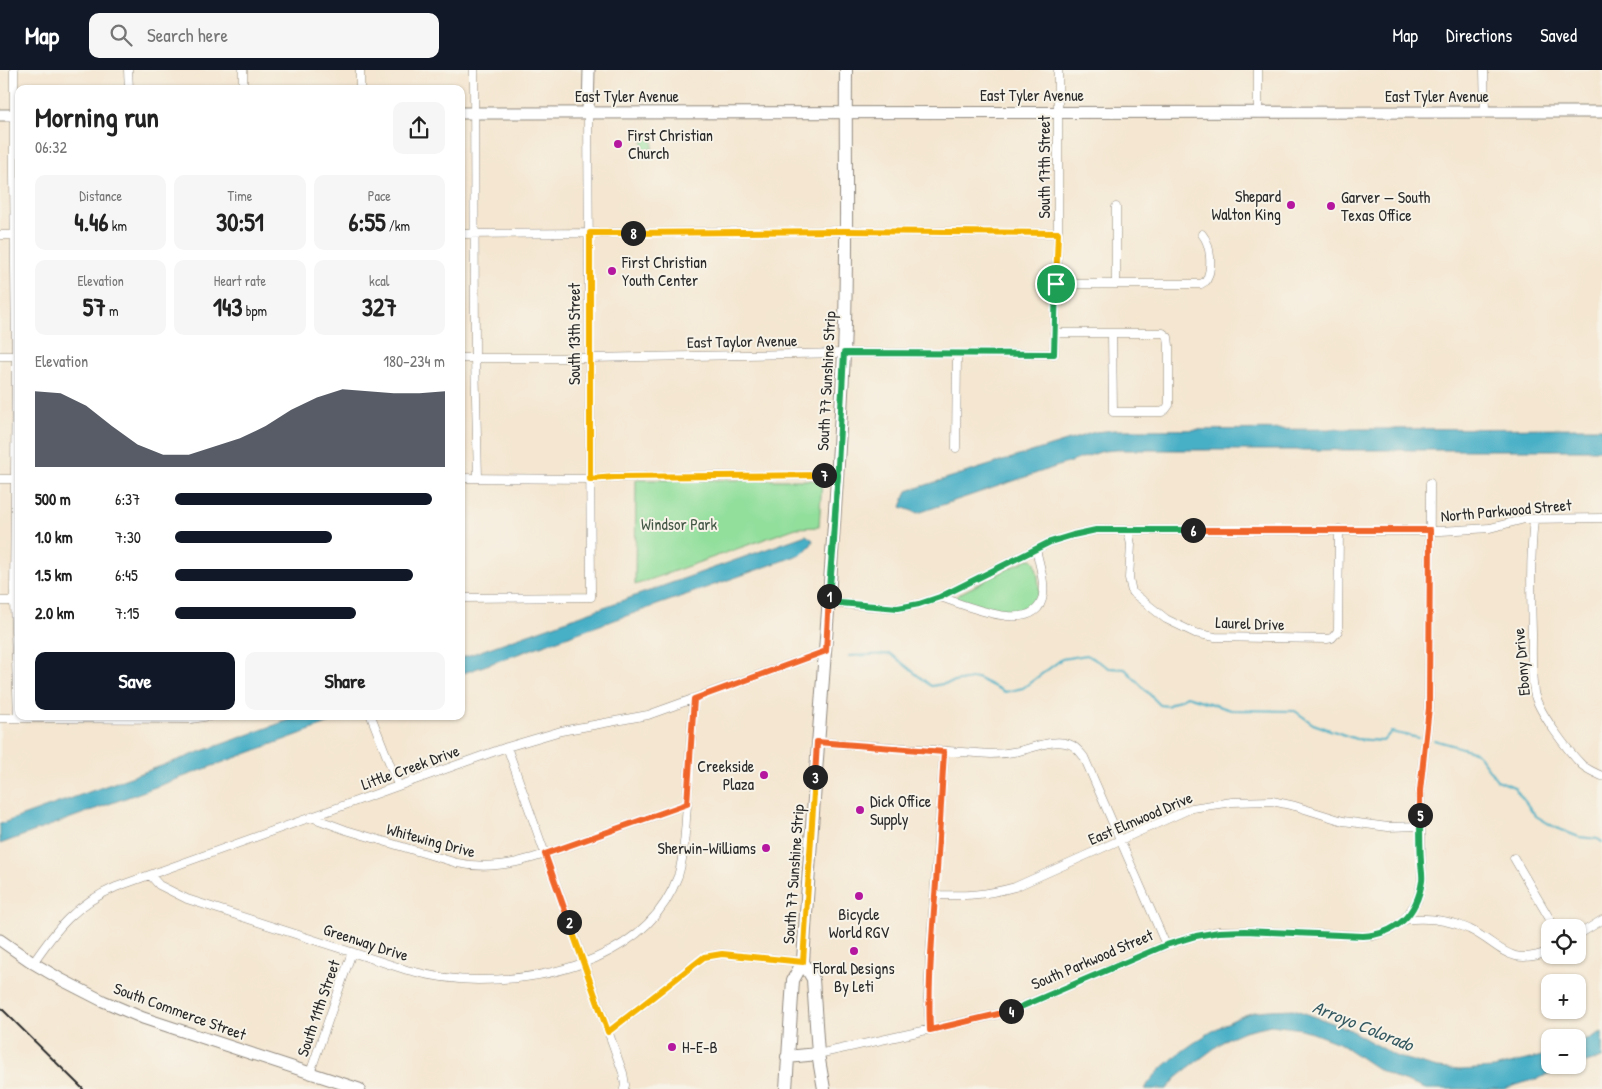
<!DOCTYPE html>
<html lang="en">
<head>
<meta charset="utf-8">
<style>
  body { margin:0; font-family:"Patrick Hand",sans-serif; background:#f6f6f6; color:#222; height:100vh; display:flex; flex-direction:column; font-size:19px; white-space:nowrap }
  * { box-sizing:border-box; margin:0 }
  p { font-size:16px; color:#767676 }
  .icon { flex:none; width:28px; height:28px; fill:none; stroke:currentColor; stroke-width:2; stroke-linecap:round; stroke-linejoin:round }
  .map { position:relative; flex:1; overflow:hidden }
  .details { position:absolute; left:15px; top:15px; width:450px; height:635px; display:flex; flex-direction:column; background:#fff; border-radius:10px; box-shadow:0 1px 4px #0004 }
  .details>* { flex:none }
  .controls { position:absolute; left:1541px; top:849px; display:grid; gap:10px }
  .controls a { display:grid; place-items:center; width:45px; height:45px; border-radius:10px; background:#fff; box-shadow:0 1px 4px #0004; font-size:25px }
  .pin { position:absolute; display:grid; place-items:center; width:42px; height:42px; color:#fff; margin:-21px; border:2px solid #fff; border-radius:50%; box-shadow:0 1px 5px #0007 }
  .km { position:absolute; width:25px; height:25px; margin:-12px; border-radius:50%; background:#222; color:#fff; font-size:14px; line-height:25px; text-align:center }
  .round { display:grid; place-items:center; flex:none; width:52px; height:52px; border-radius:10px; background:#f6f6f6 }
  .headline { display:flex; align-items:center; justify-content:space-between; height:85px; padding:0 20px }
  h1 { font-size:28px; font-weight:700; line-height:38px }
  .metrics { display:grid; grid-template-columns:repeat(3,1fr); gap:8px; height:85px; padding:5px 20px }
  .metrics div { display:grid; align-content:center; border-radius:10px; background:#f6f6f6; text-align:center }
  .metrics b { font-size:25px; font-weight:700 }
  .metrics small { font-size:14px; font-weight:400 }
  .metrics p { font-size:14px }
  .chart { height:140px; padding:10px 20px }
  .chart p { display:flex; justify-content:space-between }
  .chart svg { width:100%; height:90px; margin-top:5px; fill:#111827; opacity:.7 }
  .action { display:flex; gap:10px; margin-top:auto; padding:10px 20px }
  .action a { flex:1; height:58px; border-radius:10px; background:#111827; color:#fff; font-size:20px; font-weight:700; line-height:58px; text-align:center }
  .action a+a { background:#f6f6f6; color:#222 }
  ul { padding:0 20px; list-style:none; font-size:16px }
  li { display:grid; grid-template-columns:80px 60px 1fr; align-items:center; height:38px }
  li i { height:12px; border-radius:6px; background:#111827 }
  header { display:flex; align-items:center; gap:30px; box-sizing:border-box; height:70px; padding:0 25px; background:#111827; color:#fff }
  header strong { font-size:24px }
  nav { display:flex; gap:28px; margin-inline-start:auto; font-size:18px }
  .search { width:350px; height:45px; background:#f6f6f6; display:flex; align-items:center; gap:12px; box-sizing:border-box; padding:0 18px; border-radius:10px; color:#767676; font-size:19px }
  .map>svg:first-child { display:block }
</style>
</head>
<body>
<header>
<strong>Map</strong>
<div class="search"><svg class="icon" aria-label="search" viewBox="0 0 24 24"><circle cx="10" cy="10" r="6"/><path d="M15 15l6 6"/></svg>Search here</div>
<nav><a>Map</a><a>Directions</a><a>Saved</a></nav>
</header>
<div class="map">
<svg width="1602" height="1019" viewBox="0 0 1602 1019">
  <rect width="100%" height="100%" fill="#f7f3e8"/>
  <filter id="ink" filterUnits="userSpaceOnUse"><feTurbulence type="fractalNoise" baseFrequency=".02" numOctaves="2"/><feDisplacementMap in="SourceGraphic" scale="10" xChannelSelector="R" yChannelSelector="G"/><feConvolveMatrix kernelMatrix="1 2 1 2 8 2 1 2 1" color-interpolation-filters="sRGB"/></filter>
  <filter id="wash" filterUnits="userSpaceOnUse"><feTurbulence type="fractalNoise" baseFrequency=".0096" numOctaves="4" result="noise"/><feDisplacementMap in="SourceGraphic" scale="20" xChannelSelector="R" yChannelSelector="G"/><feGaussianBlur stdDeviation="1.12" result="paint"/><feColorMatrix in="noise" values="0 0 0 0 0 0 0 0 0 0 0 0 0 0 0 0 0 1.4 0 .05"/><feComposite in="paint" operator="in"/></filter>
  <g filter="url(#wash)">
    <rect width="100%" height="100%" fill="#f4e6d0"/>
    <!-- green -->
    <path fill="#92df9c" stroke="#5e8564" d="M643,64H653V79L643,80Z
      M636,410H822L819,457L796,458L635,515Z
      M1028,489H1032L1035,492C1037,503 1041,516 1038,527C1030,557 978,536 960,530L956,527L959,524Z"/>
    <!-- water -->
    <path fill="#47afc6" stroke="#396d78" d="M1602,358V380H1117L1103,381L918,443L901,437L907,421L1095,362L1114,360Z
      M806,465L813,470L811,475L802,484L461,604V588Z
      M300,646H349L0,774V754Z
      M1293,939L1347,958L1395,986L1437,998L1460,1000L1494,998L1550,984V995H1578V974L1602,962V988L1504,1019H1426L1395,1008L1376,998L1339,973L1302,959L1271,955L1244,961L1228,968L1180,1004L1167,1019H1145C1158,993 1222,951 1251,943C1264,939 1280,940 1293,939Z"/>
    <g fill="none" stroke-linecap="round" stroke-linejoin="round">
      <!-- stream -->
      <path stroke="#47afc6" stroke-width="2" d="M849,586L891,584L931,616L977,608L1005,622L1023,618L1062,589L1087,585L1109,598L1125,599L1160,635L1167,636L1187,626L1231,640L1295,641L1313,654L1356,669L1383,671L1391,662L1419,668
        M1434,670L1476,682L1497,710L1514,717L1536,746L1556,758L1579,767L1598,769L1602,772"/>
    </g>
  </g>
  <g filter="url(#ink)">
    <g fill="none" stroke-linecap="round" stroke-linejoin="round">
      <!-- street casing -->
      <g stroke="#90887e" stroke-width="9">
        <path id="street" d="M14,0V104L16,286L14,531L18,648
          M128,0L129,19
          M243,0V19
          M474,0L475,288L478,408
          M1484,0L1485,42
          M360,19V0
          M1258,42V0
          M1116,137V214
          M461,164L846,161L1058,163
          M0,165H18
          M1056,214H1201L1206,211C1213,198 1211,175 1202,164
          M1054,263H1163L1168,267L1169,276V335L1166,339L1162,342H1113L1112,263
          M0,286H19
          M461,288H590L844,283L1054,284L1058,163V0
          M956,378L957,284
          M461,408L590,409L615,407L837,405
          M0,409H18
          M1534,449C1530,487 1531,526 1532,564C1532,583 1531,603 1534,622C1537,640 1568,681 1582,695C1588,700 1595,703 1602,706
          M1128,460L1131,475L1129,508L1132,522L1166,549L1195,563L1215,567L1327,569L1332,568L1338,561L1339,459
          M940,527C963,534 1037,568 1043,525C1045,511 1039,493 1036,479
          M461,528L591,527L588,42
          M0,531H18
          M828,533L898,538L919,534L940,527L1050,472L1073,465L1096,460L1441,461L1490,458L1525,449L1602,448
          M371,646L398,715
          M0,648L191,649L210,646
          M817,672L991,684C1001,684 1010,683 1019,681C1034,678 1054,668 1069,674C1076,676 1080,682 1084,687L1166,875
          M507,677L623,1003L625,1015L624,1019
          M311,747L346,760L457,793C504,803 545,784 588,769C621,757 654,746 687,734
          M1514,788L1555,858
          M151,806L159,815L187,829L407,900C430,906 454,910 478,910C554,910 649,886 678,806C685,784 685,758 687,735C689,699 691,664 694,629
          M935,825C966,826 986,825 1015,817L1192,738L1232,732L1272,731L1295,736L1343,751L1388,757L1420,756
          M1404,850L1417,831L1422,811L1420,721L1429,638L1430,413
          M1578,865L1602,850
          M33,893C57,858 76,834 116,817L507,677L561,661L648,645L826,581
          M930,960L928,928L930,888L944,682
          M608,962L704,887L722,884L803,892
          M818,984L1008,942L1166,875L1196,866L1219,861H1245L1373,866L1392,859L1404,850C1427,847 1449,850 1469,859C1502,875 1508,898 1550,881
          M310,1003L352,882"/>
      </g>
      <!-- secondary casing -->
      <g stroke="#90887e" stroke-width="13">
        <path id="secondary" d="M588,42L589,0
          M461,43L1602,42
          M0,45H19
          M0,870L33,893L62,910L103,931L143,948L359,1019"/>
      </g>
      <!-- primary casing -->
      <g stroke="#90887e" stroke-width="14">
        <path id="primary" d="M803,892L813,909L818,984L824,1019
          M787,987L818,984
          M786,1019L793,910L803,892C815,688 835,486 844,283C848,189 845,94 846,0"/>
      </g>
      <!-- street -->
      <use href="#street" stroke="#fff" stroke-width="8"/>
      <!-- secondary -->
      <use href="#secondary" stroke="#fff" stroke-width="11"/>
      <!-- primary -->
      <use href="#primary" stroke="#fff" stroke-width="12"/>
      <!-- rail -->
      <path stroke="#2b2b2b" stroke-width="2" d="M0,937L83,1019"/>
    </g>
  </g>
  <g fill="none" stroke-linecap="round" stroke-linejoin="round" filter="url(#ink)">
    <!-- split-1 casing -->
    <g stroke="#fff" stroke-width="10">
      <path id="split-1" d="M829,526L834,471L844,283L1054,284L1056,214"/>
    </g>
    <!-- split-2 casing -->
    <g stroke="#fff" stroke-width="10">
      <path id="split-2" d="M569,852L545,784L687,734L694,629L826,581L829,526"/>
    </g>
    <!-- split-3 casing -->
    <g stroke="#fff" stroke-width="10">
      <path id="split-3" d="M569,852L608,962L704,887L722,884L803,892L815,707"/>
    </g>
    <!-- split-4 casing -->
    <g stroke="#fff" stroke-width="10">
      <path id="split-4" d="M815,707L817,672L944,682C941,730 939,778 935,826C932,871 928,915 930,960L1011,941"/>
    </g>
    <!-- split-5 casing -->
    <g stroke="#fff" stroke-width="10">
      <path id="split-5" d="M1011,941L1166,875L1196,866L1219,862L1245,861L1363,866C1396,864 1417,845 1422,811C1423,805 1421,798 1421,792C1420,776 1420,761 1420,745"/>
    </g>
    <!-- split-6 casing -->
    <g stroke="#fff" stroke-width="10">
      <path id="split-6" d="M1193,460H1430L1429,638L1420,721V745"/>
    </g>
    <!-- split-7 casing -->
    <g stroke="#fff" stroke-width="10">
      <path id="split-7" d="M824,405H838L828,532L898,538L919,534L940,527L1050,472L1073,465L1096,460H1193"/>
    </g>
    <!-- split-8 casing -->
    <g stroke="#fff" stroke-width="10">
      <path id="split-8" d="M633,163H590V409L615,407L824,405"/>
    </g>
    <!-- split-9 casing -->
    <g stroke="#fff" stroke-width="10">
      <path id="split-9" d="M633,163L846,161L1058,163L1056,214"/>
    </g>
    <!-- split-1 -->
    <use href="#split-1" stroke="#22a559" stroke-width="6"/>
    <!-- split-2 -->
    <use href="#split-2" stroke="#f0652b" stroke-width="6"/>
    <!-- split-3 -->
    <use href="#split-3" stroke="#f5b400" stroke-width="6"/>
    <!-- split-4 -->
    <use href="#split-4" stroke="#f0652b" stroke-width="6"/>
    <!-- split-5 -->
    <use href="#split-5" stroke="#22a559" stroke-width="6"/>
    <!-- split-6 -->
    <use href="#split-6" stroke="#f0652b" stroke-width="6"/>
    <!-- split-7 -->
    <use href="#split-7" stroke="#22a559" stroke-width="6"/>
    <!-- split-8 -->
    <use href="#split-8" stroke="#f5b400" stroke-width="6"/>
    <!-- split-9 -->
    <use href="#split-9" stroke="#f5b400" stroke-width="6"/>
  </g>
  <!-- markers -->
  <g fill="#b5179e" stroke="#f7f3e8" stroke-width="2">
    <circle cx="618" cy="74" r="5"/>
    <circle cx="1291" cy="135" r="5"/>
    <circle cx="1331" cy="136" r="5"/>
    <circle cx="612" cy="201" r="5"/>
    <circle cx="764" cy="705" r="5"/>
    <circle cx="860" cy="740" r="5"/>
    <circle cx="766" cy="778" r="5"/>
    <circle cx="859" cy="826" r="5"/>
    <circle cx="854" cy="881" r="5"/>
    <circle cx="672" cy="977" r="5"/>
  </g>
  <g text-anchor="middle" stroke-width="4" stroke-linejoin="round" paint-order="stroke">
    <!-- street labels -->
    <g font-size="16" fill="#2b2b2b" stroke="#f7f3e8">
      <text x="1032" y="31">East Tyler Avenue</text>
      <text x="627" y="32">East Tyler Avenue</text>
      <text x="1437" y="32">East Tyler Avenue</text>
      <text transform="translate(1044 97) rotate(-90)" y="6">South 17th Street</text>
      <text transform="translate(574 264) rotate(-90)" y="6">South 13th Street</text>
      <text transform="translate(742 271) rotate(-1)" y="6">East Taylor Avenue</text>
      <text transform="translate(826 311) rotate(-87)" y="6">South 77 Sunshine Strip</text>
      <text transform="translate(1506 440) rotate(-5)" y="6">North Parkwood Street</text>
      <text transform="translate(1250 553) rotate(2)" y="6">Laurel Drive</text>
      <text transform="translate(1521 592) rotate(-95)" y="6">Ebony Drive</text>
      <text transform="translate(410 697) rotate(-20)" y="6">Little Creek Drive</text>
      <text transform="translate(1140 748) rotate(-23)" y="6">East Elmwood Drive</text>
      <text transform="translate(431 770) rotate(15)" y="6">Whitewing Drive</text>
      <text transform="translate(793 804) rotate(-86)" y="6">South 77 Sunshine Strip</text>
      <text transform="translate(366 872) rotate(18)" y="6">Greenway Drive</text>
      <text transform="translate(1092 889) rotate(-23)" y="6">South Parkwood Street</text>
      <text transform="translate(318 938) rotate(-71)" y="6">South 11th Street</text>
      <text transform="translate(180 941) rotate(20)" y="6">South Commerce Street</text>
    </g>
    <!-- poi labels -->
    <g font-size="16" fill="#2b2b2b" stroke="#f7f3e8" text-anchor="start">
      <text x="628" y="71">First Christian<tspan x="628" dy="18">Church</tspan></text>
      <text x="1281" y="132" text-anchor="end">Shepard<tspan x="1281" dy="18">Walton King</tspan></text>
      <text x="1341" y="133">Garver — South<tspan x="1341" dy="18">Texas Office</tspan></text>
      <text x="622" y="198">First Christian<tspan x="622" dy="18">Youth Center</tspan></text>
      <text x="754" y="702" text-anchor="end">Creekside<tspan x="754" dy="18">Plaza</tspan></text>
      <text x="870" y="737">Dick Office<tspan x="870" dy="18">Supply</tspan></text>
      <text x="756" y="784" text-anchor="end">Sherwin-Williams</text>
      <text x="859" y="850" text-anchor="middle">Bicycle<tspan x="859" dy="18">World RGV</tspan></text>
      <text x="854" y="904" text-anchor="middle">Floral Designs<tspan x="854" dy="18">By Leti</tspan></text>
      <text x="682" y="983">H-E-B</text>
    </g>
    <!-- park labels -->
    <g font-size="16" fill="#455847" stroke="#f7f3e8">
      <text x="679" y="460">Windsor Park</text>
    </g>
    <!-- water labels -->
    <g font-size="18" font-style="italic" fill="#355961" stroke="#f7f3e8">
      <text transform="translate(1363 956) rotate(22)" y="6">Arroyo Colorado</text>
    </g>
  </g>
</svg>
<div class="controls">
<a><svg class="icon" aria-label="locate" viewBox="0 0 24 24"><circle cx="12" cy="12" r="6"/><path d="M12 2v4M12 18v4M2 12h4M18 12h4"/></svg></a>
<a>+</a>
<a>−</a>
</div>
<div class="pin" style="left:1056px;top:214px;background:#1e9e55"><svg class="icon" aria-label="arrive" viewBox="0 0 24 24"><path d="M6 21V4h12l-3 4 3 4H6"/></svg></div>
<b class="km" style="left:829px;top:526px">1</b>
<b class="km" style="left:569px;top:852px">2</b>
<b class="km" style="left:815px;top:707px">3</b>
<b class="km" style="left:1011px;top:941px">4</b>
<b class="km" style="left:1420px;top:745px">5</b>
<b class="km" style="left:1193px;top:460px">6</b>
<b class="km" style="left:824px;top:405px">7</b>
<b class="km" style="left:633px;top:163px">8</b>
<section class="details">
<div class="headline"><div><h1>Morning run</h1><p>06:32</p></div><a class="round"><svg class="icon" aria-label="share" viewBox="0 0 24 24"><path d="M12 15V3M7 8l5-5 5 5M5 13v7h14v-7"/></svg></a></div>
<div class="metrics">
<div><p>Distance</p><b>4.46<small> km</small></b></div>
<div><p>Time</p><b>30:51</b></div>
<div><p>Pace</p><b>6:55<small> /km</small></b></div>
</div>
<div class="metrics">
<div><p>Elevation</p><b>57<small> m</small></b></div>
<div><p>Heart rate</p><b>143<small> bpm</small></b></div>
<div><p>kcal</p><b>327</b></div>
</div>
<div class="chart"><p><span>Elevation</span>180–234 m</p>
<svg viewBox="0 0 160 44" preserveAspectRatio="none"><path d="M0 44V7L10 8L20 14L30 24L40 33L50 38L60 38L70 34L80 30L90 24L100 16L110 10L120 6L130 7L140 8L150 8L160 7V44z"/></svg>
</div>
<ul>
<li><b>500 m</b>6:37<i style="width:95%"></i></li>
<li><b>1.0 km</b>7:30<i style="width:58%"></i></li>
<li><b>1.5 km</b>6:45<i style="width:88%"></i></li>
<li><b>2.0 km</b>7:15<i style="width:67%"></i></li>
</ul>
<div class="action"><a>Save</a><a>Share</a></div>
</section>
</div>
</body>
</html>
